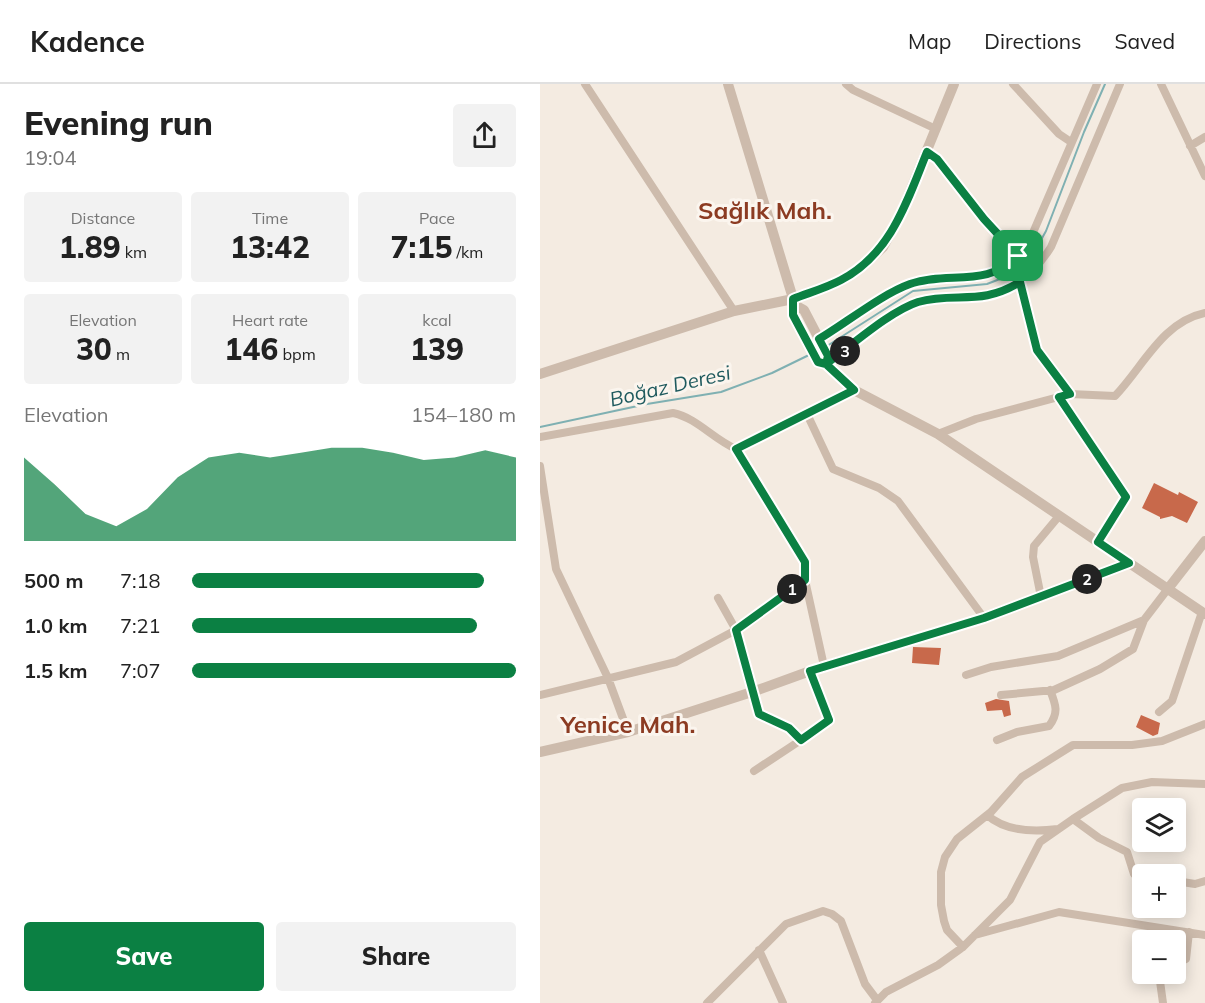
<!DOCTYPE html>
<html lang="en">
<head>
<meta charset="utf-8">
<style>
  body { margin:0; font-family:Mulish,sans-serif; background:#f2f2f2; color:#222; height:100vh; display:flex; flex-direction:column; font-size:22px; white-space:nowrap }
  * { box-sizing:border-box; margin:0 }
  p { font-size:20px; color:#767676 }
  .icon { flex:none; width:33px; height:33px; fill:none; stroke:currentColor; stroke-width:2; stroke-linecap:round; stroke-linejoin:round }
  .map { position:relative; flex:1; overflow:hidden }
  .drawer { display:flex; flex-direction:column; background:#fff; width:540px }
  .drawer>* { flex:none }
  .fabs { position:absolute; left:592px; top:714px; display:grid; gap:12px }
  .fabs a { display:grid; place-items:center; width:54px; height:54px; border-radius:6px; background:#fff; box-shadow:0 3px 15px #0003; font-size:30px }
  .pin { position:absolute; display:grid; place-items:center; width:51px; height:51px; color:#fff; margin:-26px; border-radius:12px; box-shadow:0 3px 9px #0006 }
  .km { position:absolute; width:30px; height:30px; margin:-15px; border-radius:50%; background:#222; color:#fff; font-size:16px; line-height:30px; text-align:center }
  .round { display:grid; place-items:center; flex:none; width:63px; height:63px; border-radius:6px; background:#f2f2f2 }
  .head { display:flex; align-items:center; justify-content:space-between; height:102px; padding:0 24px }
  h1 { font-size:33px; font-weight:800; line-height:45px }
  .figures { display:grid; grid-template-columns:repeat(3,1fr); gap:9px; height:102px; padding:6px 24px }
  .figures div { display:grid; align-content:center; border-radius:6px; background:#f2f2f2; text-align:center }
  .figures b { font-size:30px; font-weight:800 }
  .figures small { font-size:16px; font-weight:400 }
  .figures p { font-size:16px }
  .chart { height:168px; padding:12px 24px }
  .chart p { display:flex; justify-content:space-between }
  .chart svg { width:100%; height:108px; margin-top:6px; fill:#0b8043; opacity:.7 }
  .action { display:flex; gap:12px; margin-top:auto; padding:12px 24px }
  .action a { flex:1; height:69px; border-radius:6px; background:#0b8043; color:#fff; font-size:24px; font-weight:800; line-height:69px; text-align:center }
  .action a+a { background:#f2f2f2; color:#222 }
  ul { padding:0 24px; list-style:none; font-size:20px }
  li { display:grid; grid-template-columns:96px 72px 1fr; align-items:center; height:45px }
  li i { height:15px; border-radius:8px; background:#0b8043 }
  header { display:flex; align-items:center; gap:36px; box-sizing:border-box; height:84px; padding:0 30px; background:#fff; border-bottom:2px solid #e0e0e0 }
  header strong { font-size:28px }
  nav { display:flex; gap:33px; margin-inline-start:auto; font-size:21px }
  main { display:flex; flex:1; min-height:0 }
  .map>svg:first-child { display:block }
</style>
</head>
<body>
<header>
<strong>Kadence</strong>
<nav><a>Map</a><a>Directions</a><a>Saved</a></nav>
</header>
<main>
<section class="drawer">
<div class="head"><div><h1>Evening run</h1><p>19:04</p></div><a class="round"><svg class="icon" aria-label="share" viewBox="0 0 24 24"><path d="M12 15V3M7 8l5-5 5 5M5 13v7h14v-7"/></svg></a></div>
<div class="figures">
<div><p>Distance</p><b>1.89<small> km</small></b></div>
<div><p>Time</p><b>13:42</b></div>
<div><p>Pace</p><b>7:15<small> /km</small></b></div>
</div>
<div class="figures">
<div><p>Elevation</p><b>30<small> m</small></b></div>
<div><p>Heart rate</p><b>146<small> bpm</small></b></div>
<div><p>kcal</p><b>139</b></div>
</div>
<div class="chart"><p><span>Elevation</span>154–180 m</p>
<svg viewBox="0 0 160 44" preserveAspectRatio="none"><path d="M0 44V10L10 21L20 33L30 38L40 31L50 18L60 10L70 8L80 10L90 8L100 6L110 6L120 8L130 11L140 10L150 7L160 10V44z"/></svg>
</div>
<ul>
<li><b>500 m</b>7:18<i style="width:90%"></i></li>
<li><b>1.0 km</b>7:21<i style="width:88%"></i></li>
<li><b>1.5 km</b>7:07<i style="width:100%"></i></li>
</ul>
<div class="action"><a>Save</a><a>Share</a></div>
</section>
<div class="map">
<svg width="665" height="919" viewBox="0 0 665 919">
  <rect width="100%" height="100%" fill="#f4ebe1"/>
  <g fill="none" stroke-linecap="round" stroke-linejoin="round">
    <!-- stream -->
    <path stroke="#7fb0b2" stroke-width="2" d="M287,262L373,207L447,200L465,193L482,181L496,165L506,147L544,48L565,0
      M0,343L107,320L181,308L232,289L271,270"/>
  </g>
  <!-- building -->
  <path fill="#c8694b" d="M614,399L638,411L639,408L658,418L647,439L632,432L620,435V433L602,424Z
    M373,563L401,564L399,581L372,579Z
    M456,615L469,617L471,631L464,633L462,626L447,627L445,619Z
    M601,631L620,639L618,650L613,652L596,643Z"/>
  <g fill="none" stroke-linecap="round" stroke-linejoin="round">
    <!-- minor -->
    <path stroke="#cdbbac" stroke-width="8" d="M45,0L194,227
      M306,0L313,6L396,45
      M473,0L519,50L531,58
      M621,0L665,92
      M650,62L665,53
      M387,68L397,75L444,135L478,172
      M480,198L497,266L530,310
      M279,255C307,238 336,215 366,202C414,182 455,212 489,158L557,0
      M286,280C311,262 346,230 373,220C387,215 401,216 415,215C457,213 488,200 511,163L580,0
      M519,313L586,413L558,458
      M267,330L293,385L339,404L358,417L444,534
      M398,350L436,335L530,310L575,312C603,283 622,238 665,229
      M0,353L133,329C157,334 173,355 196,365
      M0,382L16,485L68,594L88,648
      M265,496L284,582
      M501,513L493,473L494,462L519,432
      M178,514L196,546L219,630L249,644L261,656L214,687
      M426,591L451,583L518,572L604,536L627,506
      M0,611L136,578L196,546L265,496V478L196,365L314,306
      M461,611L514,606L560,585L593,565L604,536
      M619,628L632,617L662,528
      M261,656L289,636L270,587
      M457,656L477,648L509,642C519,629 516,621 510,606
      M447,731C466,748 495,748 518,745
      M533,735L559,754L587,768L594,790L603,791
      M636,797L655,800L665,797
      M435,851L519,828L665,851
      M423,863L407,846L404,837L401,821V788L405,773L417,755L451,728L482,693L533,661H592L622,657L665,640
      M219,866L243,919
      M636,880L646,875L649,848
      M619,890L623,919
      M167,919L246,840L283,827L292,830L301,837L325,900L337,916
      M335,919L346,908L398,881L423,863L470,816L500,758L533,735L582,704L612,698L665,700"/>
    <!-- tertiary -->
    <path stroke="#cdbbac" stroke-width="10" d="M188,0L255,221L253,231L278,278L286,279L314,306L398,350L665,530
      M255,221L264,226L288,272L286,279
      M0,290L194,227L253,215L301,197L324,181L343,163L360,132L414,0
      M627,506L665,457
      M0,668L88,648L215,607L284,582L444,534L589,479"/>
  </g>
  <g fill="none" stroke-linecap="round" stroke-linejoin="round">
    <!-- route casing -->
    <g stroke="#fff" stroke-width="12">
      <path id="route" d="M478,172C447,204 408,187 370,200C342,210 306,239 279,255L288,272L286,280L314,306L196,365L265,478V496L196,546L219,630L249,644L261,656L289,636L270,587L444,534L589,479L558,458L586,413L519,313L530,310L497,266L480,198C440,223 416,207 378,218C350,227 311,262 286,280L278,278L253,231V215C268,209 286,204 301,196C351,170 367,117 387,68L397,75L444,135L478,172"/>
    </g>
    <!-- route -->
    <use href="#route" stroke="#0b8043" stroke-width="8"/>
  </g>
  <g text-anchor="middle" stroke-width="6" stroke-linejoin="round" paint-order="stroke">
    <!-- water labels -->
    <g font-size="20" font-style="italic" fill="#1f5a5e" stroke="#fbf5ee">
      <text transform="translate(130 302) rotate(-13)" y="7">Boğaz Deresi</text>
    </g>
    <!-- district labels -->
    <g font-size="24" font-weight="bold" fill="#8c3b22" stroke="#fbf5ee">
      <text x="225" y="135">Sağlık Mah.</text>
      <text x="88" y="649">Yenice Mah.</text>
    </g>
  </g>
</svg>
<div class="fabs">
<a><svg class="icon" aria-label="layers" viewBox="0 0 24 24"><path d="M12 4l9 5-9 5-9-5zM3 14l9 5 9-5"/></svg></a>
<a>+</a>
<a>−</a>
</div>
<div class="pin" style="left:478px;top:172px;background:#1e9e55"><svg class="icon" aria-label="arrive" viewBox="0 0 24 24"><path d="M6 21V4h12l-3 4 3 4H6"/></svg></div>
<b class="km" style="left:252px;top:505px">1</b>
<b class="km" style="left:547px;top:495px">2</b>
<b class="km" style="left:305px;top:267px">3</b>
</div>
</main>
</body>
</html>
